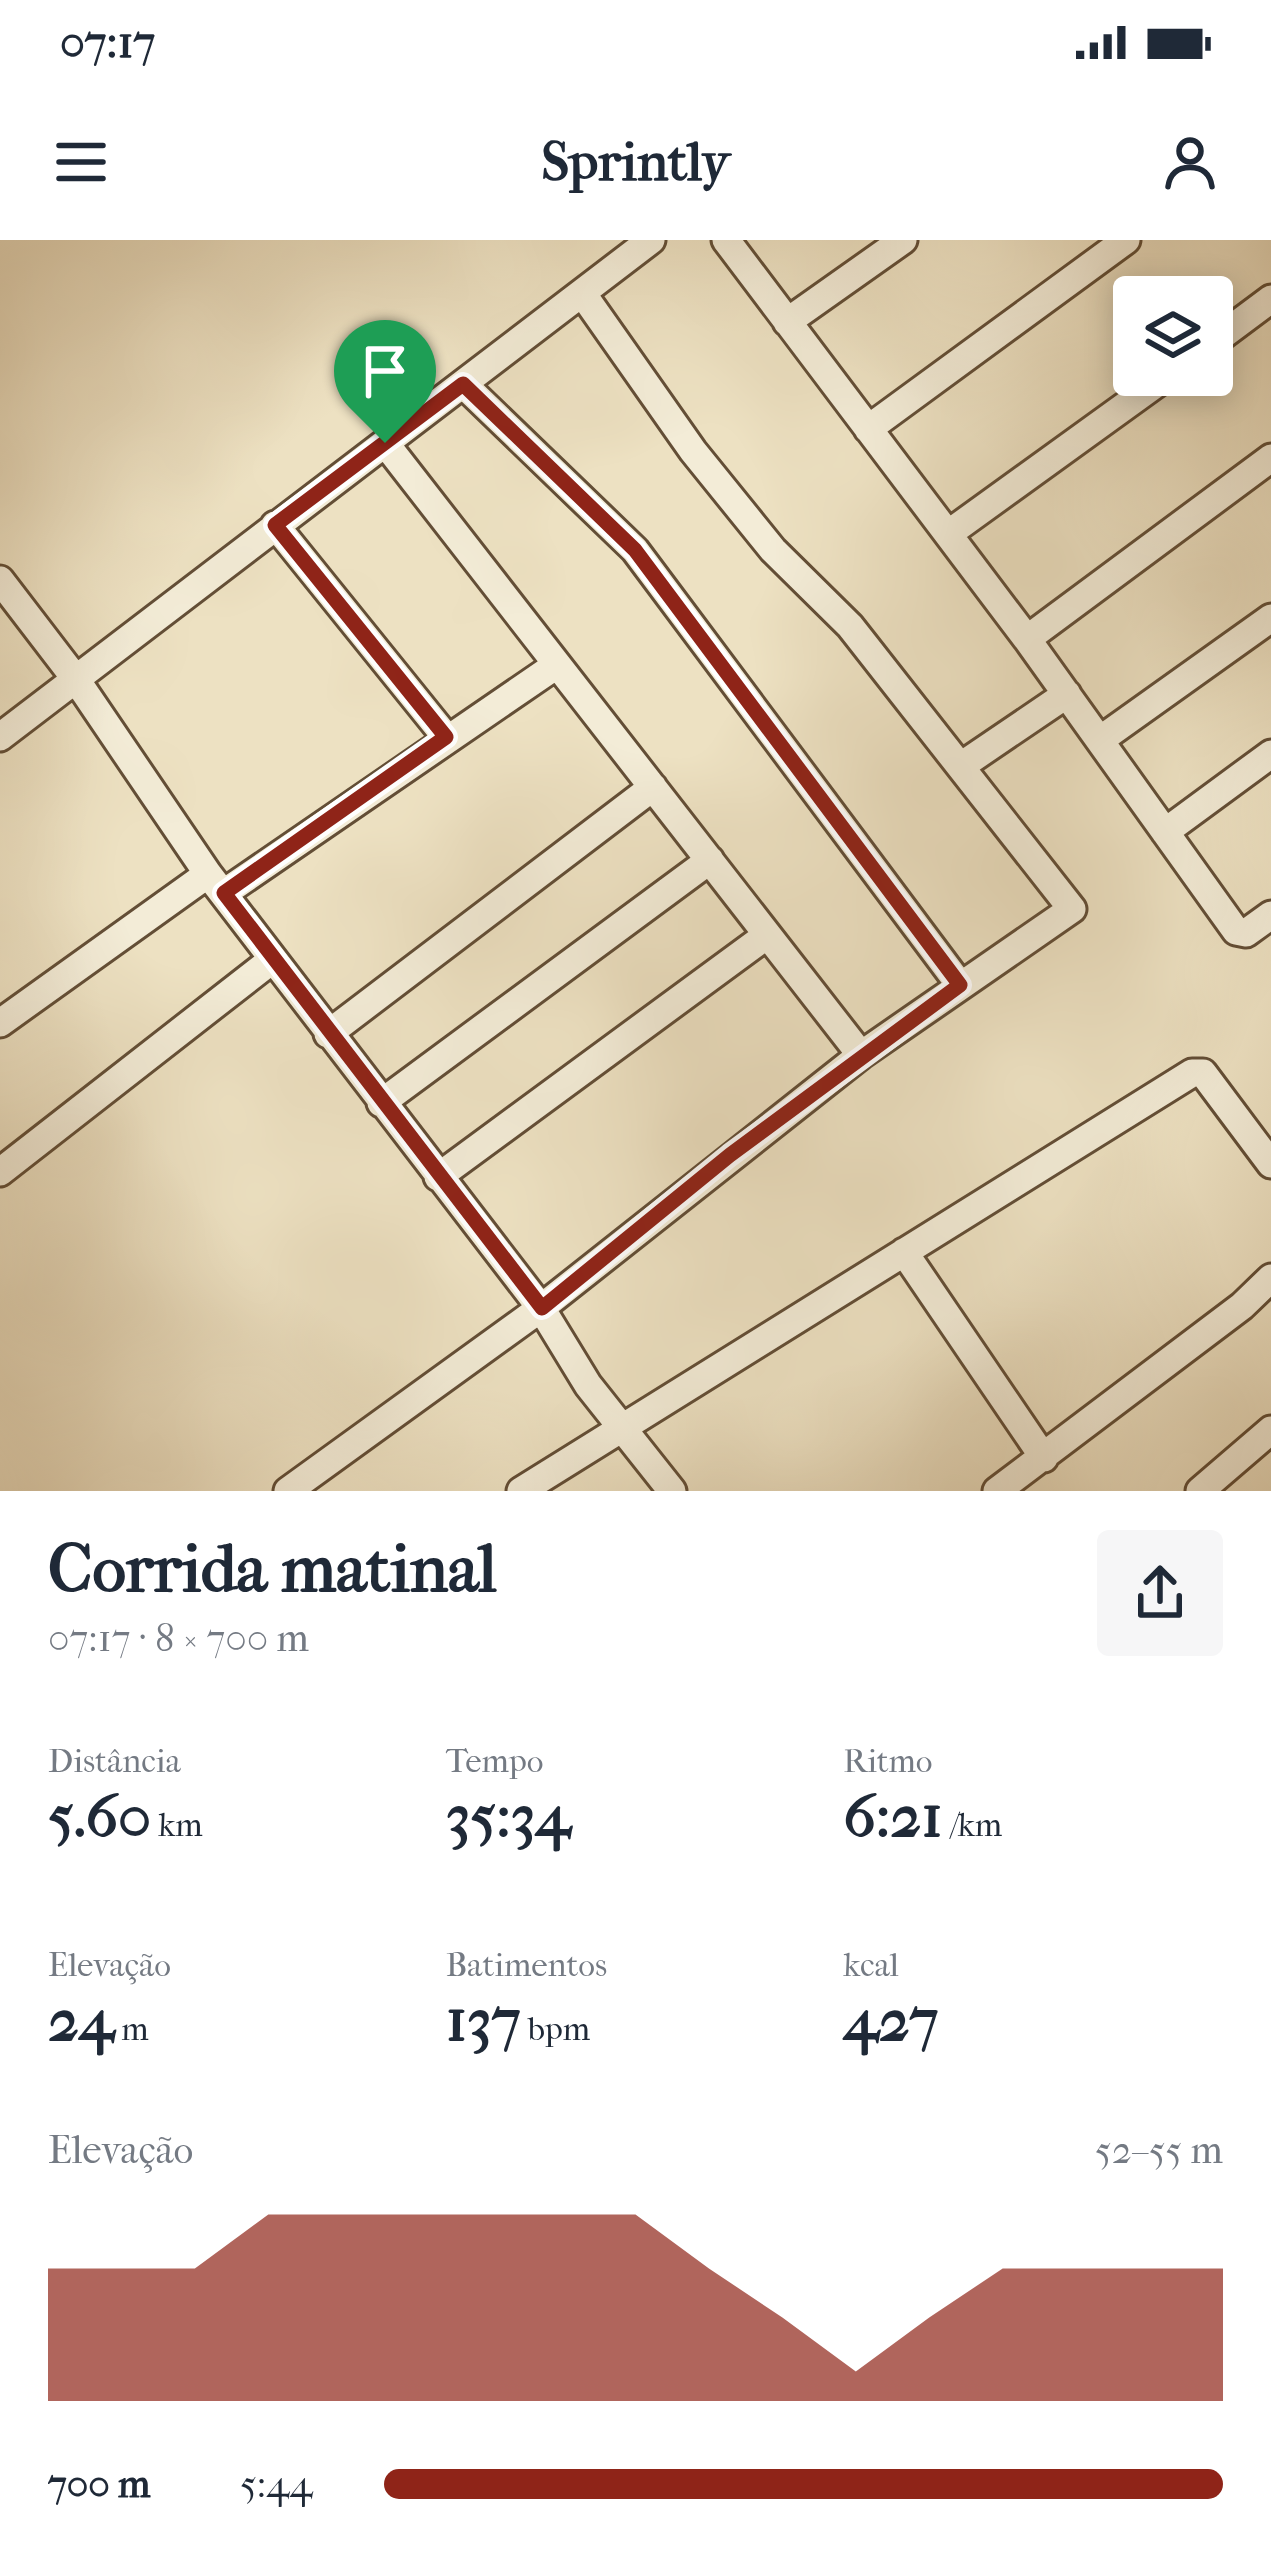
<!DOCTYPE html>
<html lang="pt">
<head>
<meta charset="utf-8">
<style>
  body { margin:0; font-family:"IM FELL French Canon",serif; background:#f6f6f7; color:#1f2937; height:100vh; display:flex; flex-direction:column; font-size:45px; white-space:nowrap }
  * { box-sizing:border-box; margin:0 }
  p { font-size:39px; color:#747a83 }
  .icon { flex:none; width:66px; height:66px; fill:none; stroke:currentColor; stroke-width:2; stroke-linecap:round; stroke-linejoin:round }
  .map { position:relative; height:1251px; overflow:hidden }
  .panel { display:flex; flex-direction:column; background:#fff; flex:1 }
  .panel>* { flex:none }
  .fabs { position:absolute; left:1113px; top:36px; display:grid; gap:24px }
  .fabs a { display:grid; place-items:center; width:120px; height:120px; border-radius:12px; background:#fff; box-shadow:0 6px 30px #0003; font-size:60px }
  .pin { position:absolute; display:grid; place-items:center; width:102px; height:102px; color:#fff; margin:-123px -51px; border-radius:50% 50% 50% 0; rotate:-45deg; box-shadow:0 0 12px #0007 }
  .pin .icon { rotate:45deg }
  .round { display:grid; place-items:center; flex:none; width:126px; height:126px; border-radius:12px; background:#f6f6f7 }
  .overview { display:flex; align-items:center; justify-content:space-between; height:204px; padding:0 48px }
  h1 { font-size:66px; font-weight:700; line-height:90px }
  .figures { display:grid; grid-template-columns:repeat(3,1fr); gap:18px; height:204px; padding:12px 48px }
  .figures div { display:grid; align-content:center }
  .figures b { font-size:60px; font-weight:700 }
  .figures small { font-size:33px; font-weight:400 }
  .figures p { font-size:33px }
  .chart { height:336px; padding:24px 48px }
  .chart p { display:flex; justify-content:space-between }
  .chart svg { width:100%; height:216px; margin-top:12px; fill:#8f2418; opacity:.7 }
  ul { padding:0 48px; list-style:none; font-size:39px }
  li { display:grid; grid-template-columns:192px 144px 1fr; align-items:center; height:90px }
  li i { height:30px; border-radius:15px; background:#8f2418 }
  .status { display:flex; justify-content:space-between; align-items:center; height:84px; padding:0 60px; background:#fff; direction:ltr }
  .status svg { height:33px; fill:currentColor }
  header { display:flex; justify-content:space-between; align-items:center; height:156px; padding:0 48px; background:#fff; font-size:54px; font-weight:700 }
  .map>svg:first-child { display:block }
</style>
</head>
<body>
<div class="status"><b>07:17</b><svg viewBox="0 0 49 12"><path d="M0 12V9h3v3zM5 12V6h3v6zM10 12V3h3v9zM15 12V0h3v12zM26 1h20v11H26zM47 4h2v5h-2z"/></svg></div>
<header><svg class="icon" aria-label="menu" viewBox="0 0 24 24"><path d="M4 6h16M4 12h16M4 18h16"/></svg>Sprintly<svg class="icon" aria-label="person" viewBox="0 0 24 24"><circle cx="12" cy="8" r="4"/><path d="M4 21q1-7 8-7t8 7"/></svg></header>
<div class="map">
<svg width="1271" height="1251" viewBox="0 0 1271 1251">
  <rect width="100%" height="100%" fill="#ede1c2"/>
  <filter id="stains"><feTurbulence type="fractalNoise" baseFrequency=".00167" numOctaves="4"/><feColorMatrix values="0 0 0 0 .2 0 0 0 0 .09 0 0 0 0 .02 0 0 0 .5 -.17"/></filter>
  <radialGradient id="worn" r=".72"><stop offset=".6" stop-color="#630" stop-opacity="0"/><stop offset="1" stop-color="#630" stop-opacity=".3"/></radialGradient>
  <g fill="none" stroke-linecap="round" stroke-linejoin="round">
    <!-- minor casing -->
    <g stroke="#634e36" stroke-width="33">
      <path id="minor" d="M726,0L1027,399L1236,691L1246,693L1271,675
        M787,82L903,0
        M1212,103L1271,59
        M463,144L635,310L960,745
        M868,189L1126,0
        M385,203L861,815
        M275,285L446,497
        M948,294L1168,135
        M0,340L75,438L208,634L541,1068L588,1145L672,1251
        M1027,399L1271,218
        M0,497L651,0
        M1100,500L1271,378
        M961,526L1067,454
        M1165,592L1271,514
        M224,653L555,426
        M0,783L208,634
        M328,794L653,547
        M381,863L710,620
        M0,932L273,719
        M438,937L767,695
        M904,1012L1044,1218
        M288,1251L541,1068L861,815L1072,669L850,386L773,310L693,211L582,53
        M521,1251L1192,833H1203L1271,924
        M997,1251L1242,1066L1271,1038
        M1200,1251L1271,1190"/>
    </g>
    <!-- minor -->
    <use href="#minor" stroke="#f3ecd7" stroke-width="27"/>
  </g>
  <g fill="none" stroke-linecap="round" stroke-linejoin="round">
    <!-- route casing -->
    <g stroke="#fff" stroke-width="24">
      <path id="route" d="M463,144L635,310L960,745L730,915L542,1068L224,653L446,497L275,285Z"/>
    </g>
    <!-- route -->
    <use href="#route" stroke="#8f2418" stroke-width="15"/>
  </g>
  <rect width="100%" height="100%" filter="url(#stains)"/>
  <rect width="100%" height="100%" fill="url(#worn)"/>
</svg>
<div class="fabs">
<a><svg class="icon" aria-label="layers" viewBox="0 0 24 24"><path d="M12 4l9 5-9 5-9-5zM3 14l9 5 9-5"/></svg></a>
</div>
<div class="pin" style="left:385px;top:203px;background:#1e9e55"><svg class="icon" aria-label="arrive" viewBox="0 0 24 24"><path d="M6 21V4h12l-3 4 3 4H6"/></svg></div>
</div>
<section class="panel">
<div class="overview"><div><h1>Corrida matinal</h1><p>07:17 · 8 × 700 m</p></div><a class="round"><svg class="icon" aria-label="share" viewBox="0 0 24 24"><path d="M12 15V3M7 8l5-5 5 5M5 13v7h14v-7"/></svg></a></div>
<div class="figures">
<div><p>Distância</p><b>5.60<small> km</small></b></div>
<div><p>Tempo</p><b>35:34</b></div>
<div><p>Ritmo</p><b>6:21<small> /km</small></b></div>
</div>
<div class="figures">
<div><p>Elevação</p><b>24<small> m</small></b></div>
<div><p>Batimentos</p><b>137<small> bpm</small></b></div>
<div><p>kcal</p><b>427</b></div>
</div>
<div class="chart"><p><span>Elevação</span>52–55 m</p>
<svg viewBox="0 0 160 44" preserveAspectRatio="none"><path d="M0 44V17L10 17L20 17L30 6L40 6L50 6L60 6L70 6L80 6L90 17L100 27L110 38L120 27L130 17L140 17L150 17L160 17V44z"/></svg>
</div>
<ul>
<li><b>700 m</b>5:44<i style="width:100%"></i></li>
</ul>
</section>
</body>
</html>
